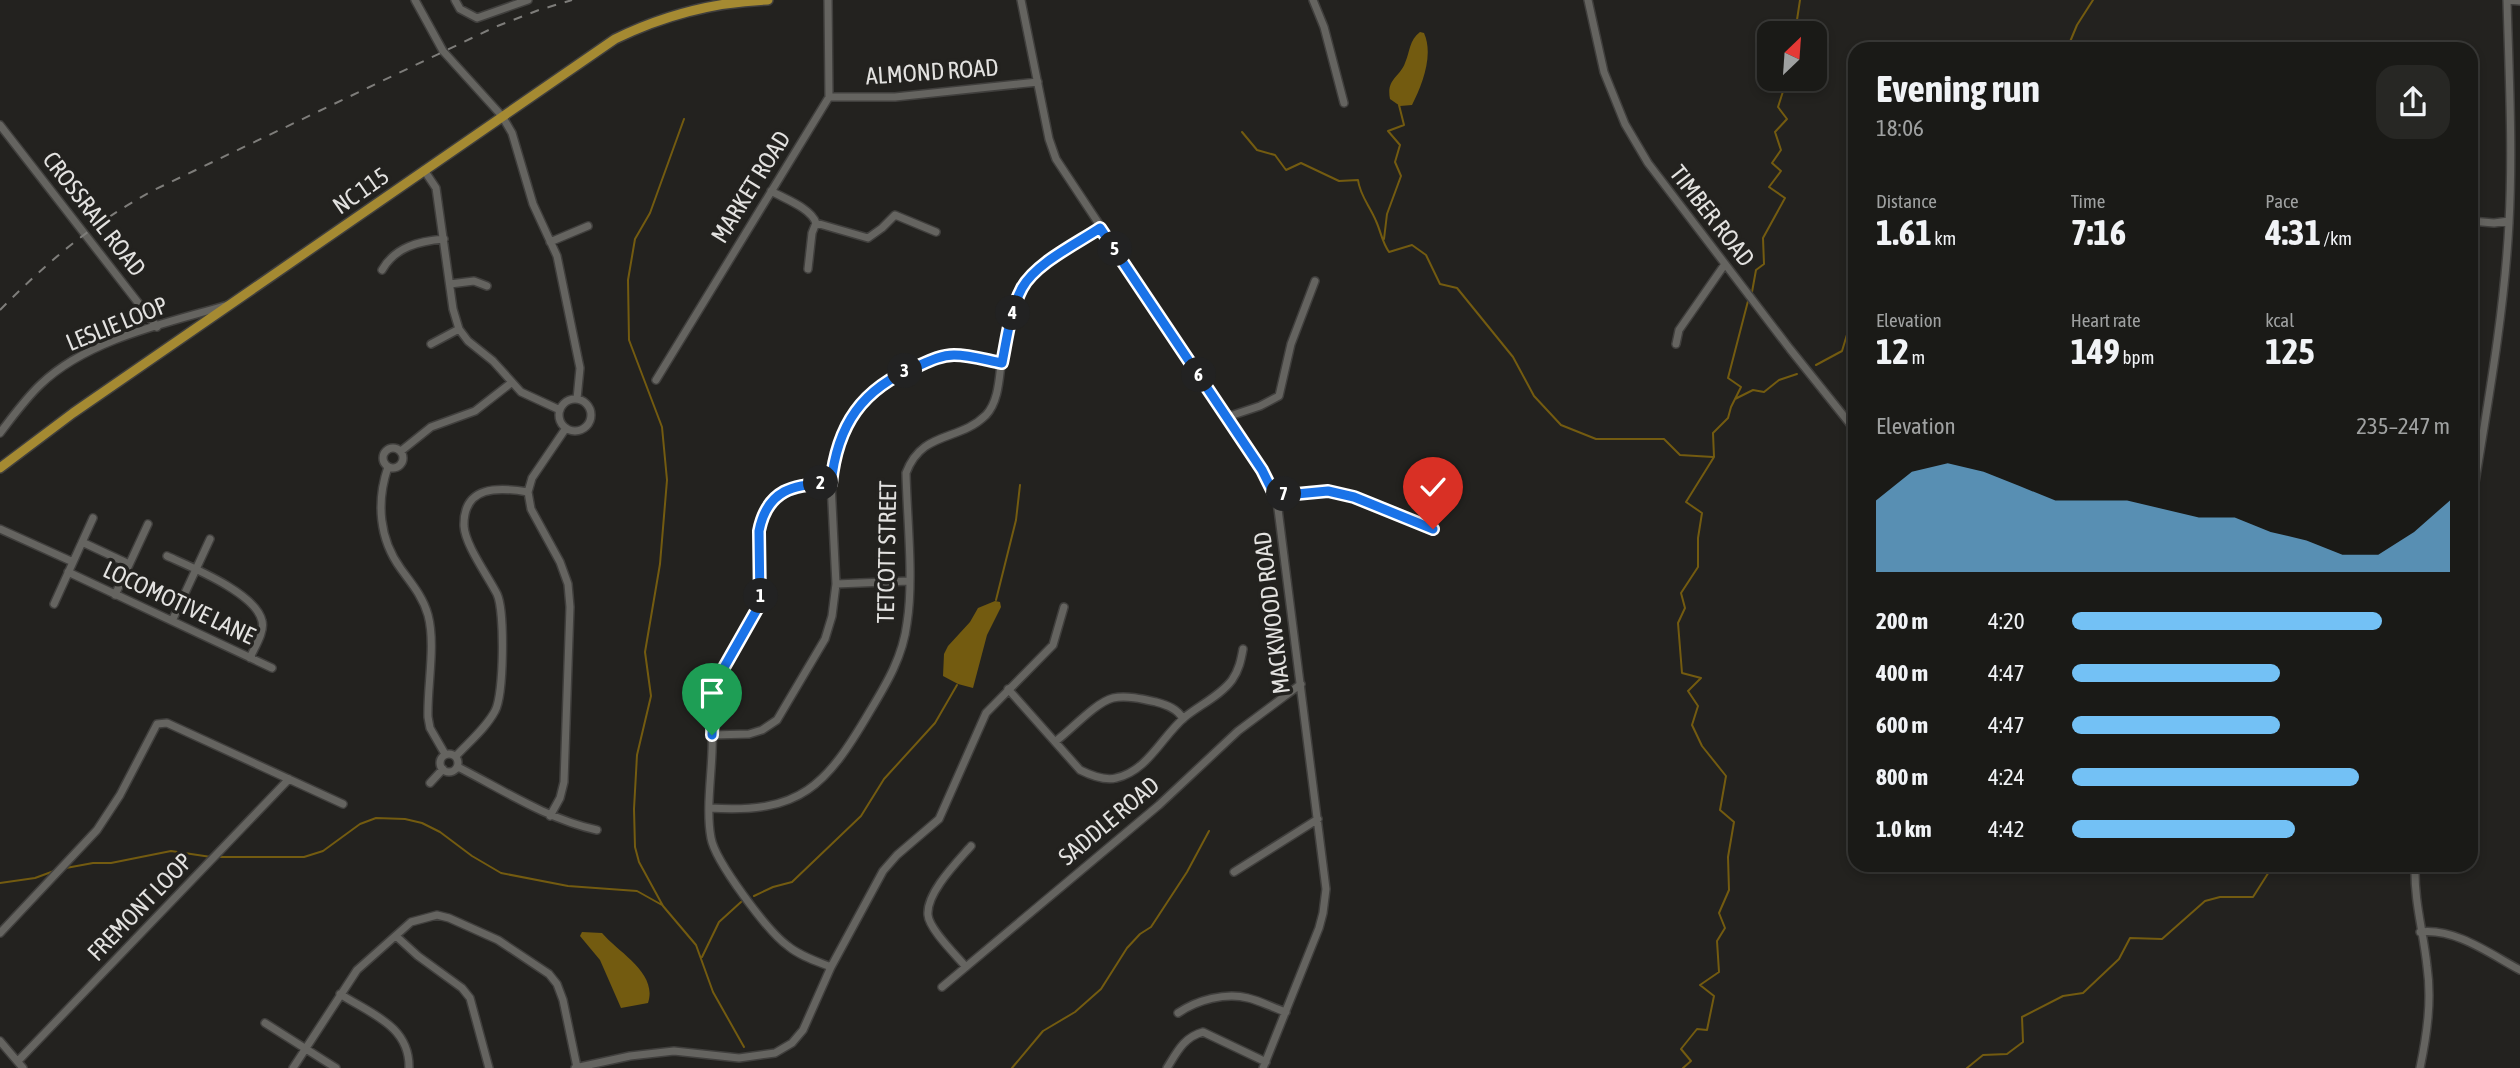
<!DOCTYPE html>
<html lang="en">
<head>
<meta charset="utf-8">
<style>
  body { margin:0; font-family:"Asap Condensed",sans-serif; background:#272724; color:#f1f3f6; height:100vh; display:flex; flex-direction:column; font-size:26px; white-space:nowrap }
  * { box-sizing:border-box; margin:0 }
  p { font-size:23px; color:#9fa1a1 }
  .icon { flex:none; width:38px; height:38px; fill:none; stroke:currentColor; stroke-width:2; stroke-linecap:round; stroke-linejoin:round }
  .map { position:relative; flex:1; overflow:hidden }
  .side { position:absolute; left:1848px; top:42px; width:630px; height:830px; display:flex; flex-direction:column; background:#1a1a17; border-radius:21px; box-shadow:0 4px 10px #0003,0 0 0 2px #383836 }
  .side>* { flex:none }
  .needle { width:46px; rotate:25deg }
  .buttons { position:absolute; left:1757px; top:21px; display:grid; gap:14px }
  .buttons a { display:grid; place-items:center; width:70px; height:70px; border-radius:14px; background:#1a1a17; box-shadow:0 4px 10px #0003,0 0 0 2px #383836; font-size:35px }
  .pin { position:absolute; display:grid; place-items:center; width:60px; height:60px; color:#fff; margin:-72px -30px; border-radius:50% 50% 50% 0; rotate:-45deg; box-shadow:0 0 7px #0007 }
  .pin .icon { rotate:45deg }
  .km { position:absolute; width:35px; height:35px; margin:-18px; border-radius:50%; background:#222; color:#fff; font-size:19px; line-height:35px; text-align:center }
  .round { display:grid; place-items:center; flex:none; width:74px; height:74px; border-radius:21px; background:#272724 }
  .overview { display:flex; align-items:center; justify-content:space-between; height:119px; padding:0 28px }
  h1 { font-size:38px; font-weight:700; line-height:52px }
  .metrics { display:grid; grid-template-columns:repeat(3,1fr); gap:10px; height:119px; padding:7px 28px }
  .metrics div { display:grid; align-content:center }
  .metrics b { font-size:35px; font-weight:700 }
  .metrics small { font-size:19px; font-weight:400 }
  .metrics p { font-size:19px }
  .chart { height:196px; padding:14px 28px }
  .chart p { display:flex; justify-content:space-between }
  .chart svg { width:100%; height:126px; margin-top:7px; fill:#73c1f5; opacity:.7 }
  ul { padding:0 28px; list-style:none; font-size:23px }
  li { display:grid; grid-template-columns:112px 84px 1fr; align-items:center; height:52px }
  li i { height:18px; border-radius:9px; background:#73c1f5 }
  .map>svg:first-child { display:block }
</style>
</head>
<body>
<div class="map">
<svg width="2520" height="1068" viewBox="0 0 2520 1068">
  <rect width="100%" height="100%" fill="#23221f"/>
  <!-- water -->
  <path fill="#735b10" d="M1420,32L1424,33C1434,55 1422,85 1412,105L1400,106L1390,99C1386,79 1400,77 1405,63C1410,52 1409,40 1420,32Z
    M995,601L1000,602L1001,607L987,635L973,688L958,684L943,676L944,654L948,646L970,622L978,608Z
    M582,932L602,933C619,953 658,973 648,1003L621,1008L600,960L580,936Z"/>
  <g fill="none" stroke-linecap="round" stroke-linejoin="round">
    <!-- stream -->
    <path stroke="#735b10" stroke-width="2" d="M1795,33L1800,0
      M2067,49L2077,25L2093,0
      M684,119L650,213L635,239L628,280L629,340L662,427L667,480L660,564L645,652L651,696L637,755L634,809L635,847L639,862L663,906L696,945L713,992L744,1047
      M1242,132L1257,150L1275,155L1286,170L1301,163L1339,181L1358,180C1360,196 1370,206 1376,221C1381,232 1382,242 1389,252L1412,245L1426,255L1440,284L1457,288L1513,357L1534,396L1561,425L1596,439H1664L1680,455L1713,457
      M1384,239L1387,214L1401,176L1395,162L1400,145L1388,131L1404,125L1399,105
      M1752,292L1756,270L1764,264L1763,238L1785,198L1769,187L1781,171L1772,163L1781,150L1775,132L1787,119L1778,107L1787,79
      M1816,365L1842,351L1852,318L1855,316
      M1735,399L1753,390L1764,392L1779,380L1797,374
      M996,600L1016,520L1020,485
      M220,857H304L323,851L360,824L376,818L405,819L422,823L440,832L472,856L501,873L568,886L637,891L662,905
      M66,868L93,863H111L171,851L211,857
      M0,883L35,878L54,871
      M754,896L773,887L792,882L861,816L884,779L935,723L957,685
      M702,957L719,922L741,902
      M1012,1068L1043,1031L1075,1012L1101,989L1127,948L1140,934L1151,927L1187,872L1209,831
      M1683,1068L1691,1061L1681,1049L1697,1029L1707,1030L1714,996L1700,985L1719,972L1717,941L1725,928L1719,913L1729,890L1728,857L1734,822L1720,810L1726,776L1702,746L1692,725L1698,706L1688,691L1701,678L1682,673L1678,623L1685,608L1681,593L1698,567V538L1702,513L1686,502L1714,457L1713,433L1728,418L1731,407L1741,387L1728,378L1748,301
      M1967,1068L1983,1055L2007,1054L2023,1042L2022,1017L2063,996L2083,993L2119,959L2130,938L2162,939L2205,901L2220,897H2253L2274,864"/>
    <!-- minor casing -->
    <g stroke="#403f3d" stroke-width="10">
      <path id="minor" d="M415,0L443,51L502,116L512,133L533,204L557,256L580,368L577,399
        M455,0L460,9L477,18L528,0
        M1021,0L1049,139L1056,159L1262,470L1277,501L1326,889L1323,913L1319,928L1263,1068
        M1313,0L1324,27L1344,103
        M1588,0L1604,72L1625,124L1648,163L1790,349L1855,430
        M2507,0L2520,1
        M829,97H895L1038,82
        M0,125L157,327
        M424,170L436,188L453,309L459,329L468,341L493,361L521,392L560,410
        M771,191C785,199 811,208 816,223L868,238L882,228L895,215L936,232
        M2471,221L2494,223L2509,221
        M550,242L588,226
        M808,269L812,233L816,223
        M382,270C395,247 419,241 444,239
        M450,284L474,281L487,286
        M431,344L459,329
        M1676,344L1679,330L1725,264
        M656,380L829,97L828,0
        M559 415a16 16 0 1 1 32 0a16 16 0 1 1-32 0Z
        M1227,417L1260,406L1279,396L1291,344L1315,281
        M0,433C13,416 26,398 41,384C88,339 167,323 228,305
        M383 458a10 10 0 1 1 20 0a10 10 0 1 1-20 0Z
        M401,451L431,427L475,411L511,383
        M388,467C376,502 379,539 401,569C412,584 423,597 428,615C436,645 427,686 428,717L430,728L445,754
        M831,483C837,425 862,388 918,366C929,361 941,355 954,355C970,355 986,360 1002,363
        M1275,496L1328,491L1354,497L1433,529
        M2471,507C2486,413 2504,318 2509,223C2513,149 2509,74 2507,0
        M0,529L73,562
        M82,542L129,564
        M167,556C191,567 256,593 262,621C265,632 254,648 250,658
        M68,572L272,668
        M836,584L909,581
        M115,595L148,524
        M54,604L93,518
        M172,621L210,539
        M1008,689L1080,770C1090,775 1104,781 1116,778C1148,771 1162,736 1185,717C1200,705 1221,695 1232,680C1239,670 1241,660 1243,649
        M712,735L749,734L762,730L777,720L825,639L832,616L836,584L831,483C794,483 767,490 759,531L760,604L718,678C711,702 713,728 712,752C711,780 706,811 711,838C715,861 768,932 788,946C800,956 816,961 831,967
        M1056,741C1071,730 1096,702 1113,698C1126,695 1143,699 1156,702C1167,705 1178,709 1183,719
        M440 763a9 9 0 1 1 18 0a9 9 0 1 1-18 0Z
        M456,756C469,742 486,728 495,711C504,695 505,611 497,594C488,576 465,545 464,526C463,485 499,487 528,492
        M458,767C503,790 547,819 597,830
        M430,783L443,769
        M710,808C801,814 826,786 870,711C887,683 903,656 907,623C914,579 907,519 906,473C922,430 959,442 986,415C998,402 999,381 1001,364C1005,339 1010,308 1023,286C1038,262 1077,243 1100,228
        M550,816L560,798L564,782L570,607L568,584L560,562L531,509L528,492L532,478L566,428
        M2415,864C2414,903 2423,929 2427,966C2432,1001 2427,1034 2420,1068
        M1234,872L1318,819
        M2420,932C2456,928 2490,954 2520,970
        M0,933L97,830L120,795L157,724L167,723L343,804
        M396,936L418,956L462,988L470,998L489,1068
        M966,967C956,955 929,929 928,915C926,893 957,862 971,846
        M942,987L1159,805L1238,731L1301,684
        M340,994C371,1014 410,1026 409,1068
        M1178,1013C1197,1000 1226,992 1248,998C1261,1001 1273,1008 1286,1012
        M265,1023L336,1068
        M0,1041L23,1068
        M18,1061L289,779
        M293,1068L357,970L411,922L437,915L449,918L498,940L549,974L557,984L563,1000L577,1067
        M575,1068L630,1056L674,1051L739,1058L775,1053L792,1043L803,1030L831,967L883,871L897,855L939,819L986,713L1053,645L1064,607
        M1167,1068C1177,1052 1184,1037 1203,1032L1266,1062"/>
    </g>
    <!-- major casing -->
    <g stroke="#403f3d" stroke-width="12">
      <path id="major" d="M0,468L73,413L615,39C664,15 713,2 768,0"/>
    </g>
    <!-- minor -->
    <use href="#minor" stroke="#656460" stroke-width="7"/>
    <!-- major -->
    <use href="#major" stroke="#a58a32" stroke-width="9"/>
    <!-- rail -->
    <path stroke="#7e7d7a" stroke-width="2" stroke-dasharray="9 9" stroke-linecap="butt" d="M0,310C48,261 93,223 154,190L495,27L539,10L572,0"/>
  </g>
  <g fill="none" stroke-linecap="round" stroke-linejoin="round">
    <!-- route casing -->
    <g stroke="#fff" stroke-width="14">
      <path id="route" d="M712,735L714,691L718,678L760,604L759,531C767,490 794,483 831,484C837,425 862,388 918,366C929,361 941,355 954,355C970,355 986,360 1002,363C1007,338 1010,311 1022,288C1036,263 1076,244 1100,228L1262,470L1275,496L1328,491L1354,497L1433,529"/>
    </g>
    <!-- route -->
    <use href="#route" stroke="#1a73e8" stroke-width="9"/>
  </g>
  <g text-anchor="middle" stroke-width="7" stroke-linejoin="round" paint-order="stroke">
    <!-- street labels -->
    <g font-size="24" fill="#e3e2e0" stroke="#23221f">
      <text transform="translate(932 72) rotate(-4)" y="8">ALMOND ROAD</text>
      <text transform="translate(751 187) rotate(-58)" y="8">MARKET ROAD</text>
      <text transform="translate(361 191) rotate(-35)" y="8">NC 115</text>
      <text transform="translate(94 214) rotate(52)" y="8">CROSSRAIL ROAD</text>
      <text transform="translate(1712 216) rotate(52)" y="8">TIMBER ROAD</text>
      <text transform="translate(117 324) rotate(-22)" y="8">LESLIE LOOP</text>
      <text transform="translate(887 552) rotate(-89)" y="8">TETCOTT STREET</text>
      <text transform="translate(179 603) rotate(25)" y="8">LOCOMOTIVE LANE</text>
      <text transform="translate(1272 613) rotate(-97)" y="8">MACKWOOD ROAD</text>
      <text transform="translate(1109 821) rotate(-40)" y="8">SADDLE ROAD</text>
      <text transform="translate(140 907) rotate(-46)" y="8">FREMONT LOOP</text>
    </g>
  </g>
</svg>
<div class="buttons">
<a><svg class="needle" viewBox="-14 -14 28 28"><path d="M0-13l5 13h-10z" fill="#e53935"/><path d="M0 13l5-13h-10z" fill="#9fa1a1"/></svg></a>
</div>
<div class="pin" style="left:712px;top:735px;background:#1e9e55"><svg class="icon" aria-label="arrive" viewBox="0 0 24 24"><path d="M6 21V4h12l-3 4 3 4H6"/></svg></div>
<div class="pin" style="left:1433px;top:529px;background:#d93025"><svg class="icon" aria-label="check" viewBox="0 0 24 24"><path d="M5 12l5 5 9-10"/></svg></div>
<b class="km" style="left:761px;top:596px">1</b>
<b class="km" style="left:821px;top:483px">2</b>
<b class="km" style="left:905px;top:371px">3</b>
<b class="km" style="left:1013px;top:313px">4</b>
<b class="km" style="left:1115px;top:249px">5</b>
<b class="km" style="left:1199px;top:375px">6</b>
<b class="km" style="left:1284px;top:494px">7</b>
<section class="side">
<div class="overview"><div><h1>Evening run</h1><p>18:06</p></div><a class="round"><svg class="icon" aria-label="share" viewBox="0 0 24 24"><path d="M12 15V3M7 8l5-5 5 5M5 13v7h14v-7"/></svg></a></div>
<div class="metrics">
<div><p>Distance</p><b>1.61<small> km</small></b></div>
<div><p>Time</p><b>7:16</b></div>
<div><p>Pace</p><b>4:31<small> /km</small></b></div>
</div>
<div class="metrics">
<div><p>Elevation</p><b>12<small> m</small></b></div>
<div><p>Heart rate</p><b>149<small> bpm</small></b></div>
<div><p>kcal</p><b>125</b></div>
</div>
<div class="chart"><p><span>Elevation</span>235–247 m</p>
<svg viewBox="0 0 160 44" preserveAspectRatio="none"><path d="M0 44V19L10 9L20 6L30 9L40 14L50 19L60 19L70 19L80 22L90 25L100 25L110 30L120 33L130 38L140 38L150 30L160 19V44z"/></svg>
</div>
<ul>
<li><b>200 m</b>4:20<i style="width:82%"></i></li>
<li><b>400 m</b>4:47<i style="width:55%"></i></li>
<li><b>600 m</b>4:47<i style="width:55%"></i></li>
<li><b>800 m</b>4:24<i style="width:76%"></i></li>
<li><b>1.0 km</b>4:42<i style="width:59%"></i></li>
</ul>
</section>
</div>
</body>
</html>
